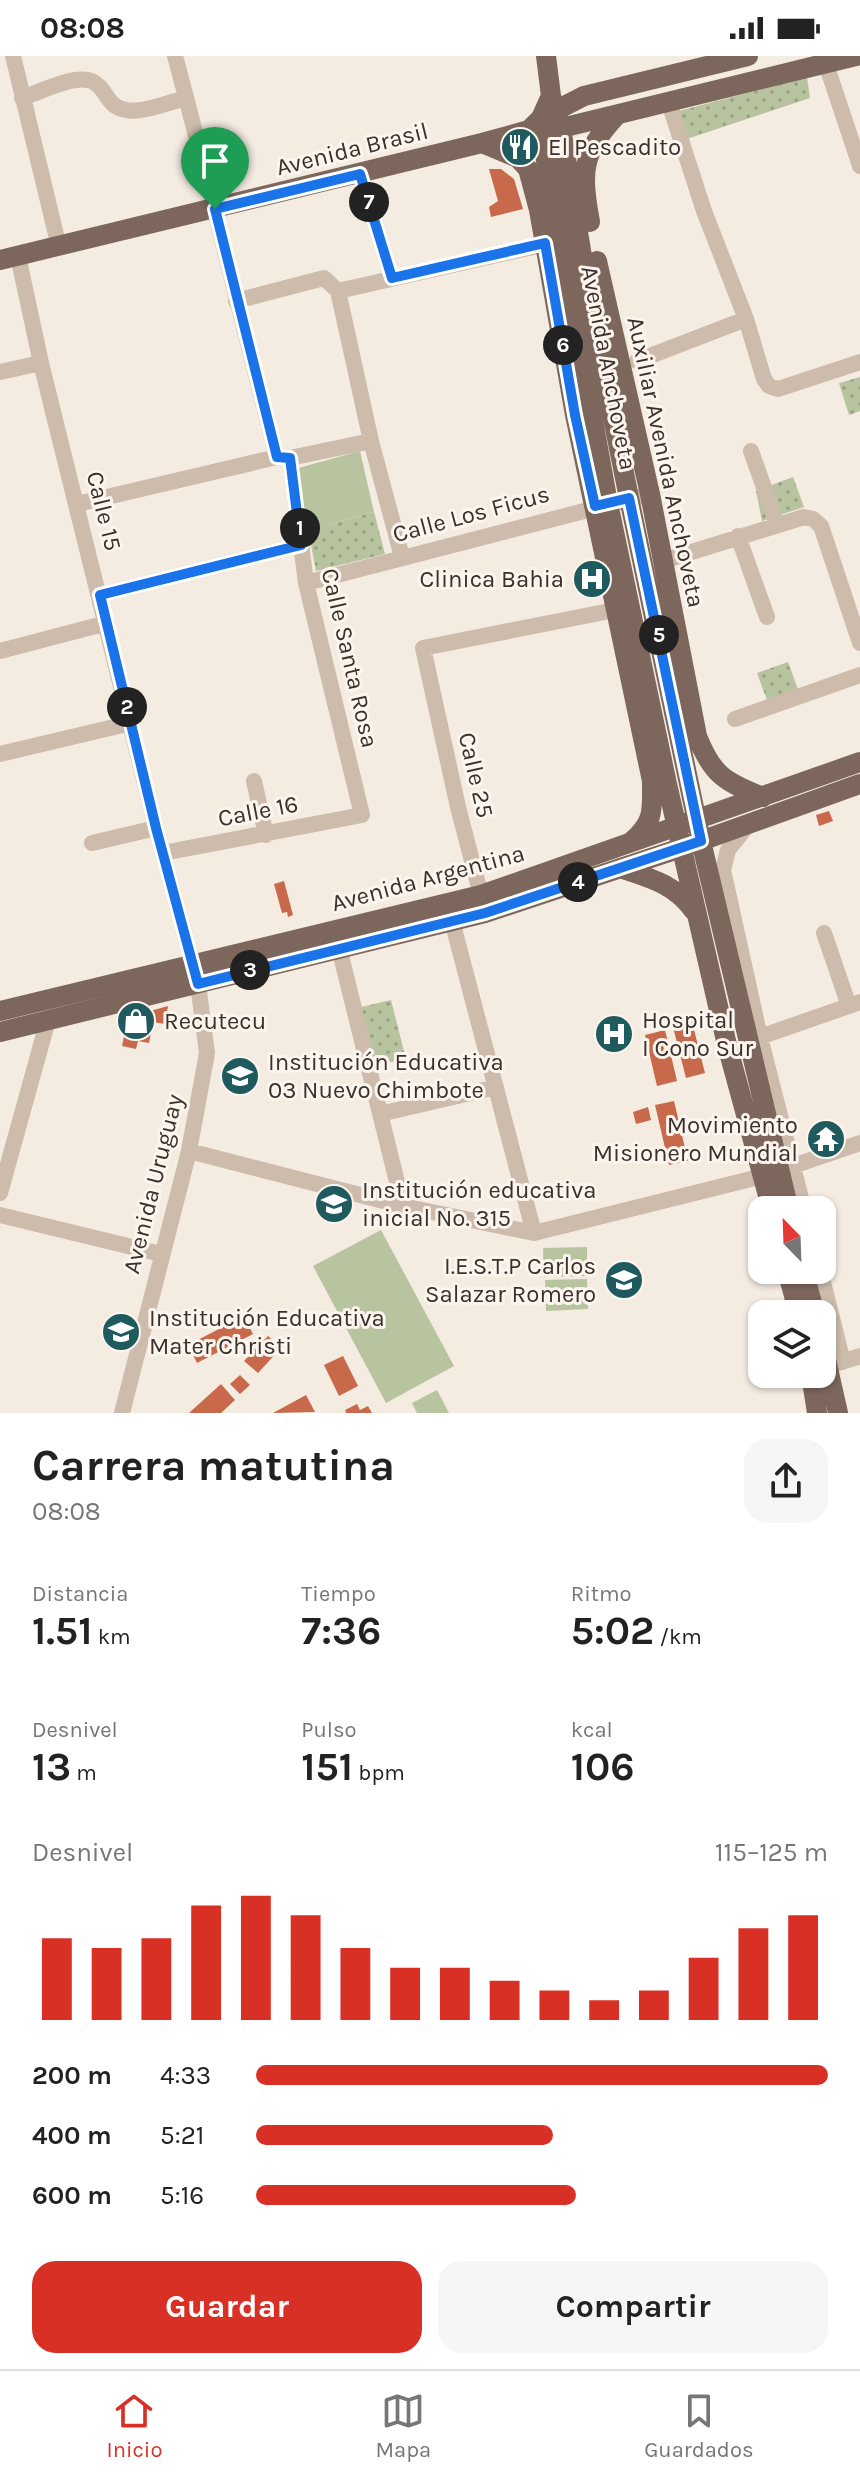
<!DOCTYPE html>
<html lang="es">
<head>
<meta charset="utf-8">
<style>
  body { margin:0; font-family:Karla,sans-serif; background:#f6f6f6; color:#222; height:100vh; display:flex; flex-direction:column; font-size:30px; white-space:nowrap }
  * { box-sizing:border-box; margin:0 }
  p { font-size:26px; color:#767676 }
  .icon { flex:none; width:44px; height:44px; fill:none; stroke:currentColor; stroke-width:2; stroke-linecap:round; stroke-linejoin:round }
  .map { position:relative; height:1357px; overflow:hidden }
  .drawer { display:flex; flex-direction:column; background:#fff; flex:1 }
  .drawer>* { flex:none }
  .needle { width:52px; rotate:337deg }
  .fabs { position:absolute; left:748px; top:1140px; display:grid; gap:16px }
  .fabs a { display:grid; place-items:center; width:88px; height:88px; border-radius:16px; background:#fff; box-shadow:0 2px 6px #0004; font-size:40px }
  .pin { position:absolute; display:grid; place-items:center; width:68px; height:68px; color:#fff; margin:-82px -34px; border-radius:50% 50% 50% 0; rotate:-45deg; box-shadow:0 0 8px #0007 }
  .pin .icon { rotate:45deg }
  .km { position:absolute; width:40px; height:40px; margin:-20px; border-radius:50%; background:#222; color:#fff; font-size:22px; line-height:40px; text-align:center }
  .round { display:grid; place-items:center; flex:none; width:84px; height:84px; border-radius:24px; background:#f6f6f6 }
  .head { display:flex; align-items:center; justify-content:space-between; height:136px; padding:0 32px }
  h1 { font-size:44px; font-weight:700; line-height:60px }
  .metrics { display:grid; grid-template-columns:repeat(3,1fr); gap:12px; height:136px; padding:8px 32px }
  .metrics div { display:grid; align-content:center }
  .metrics b { font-size:40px; font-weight:700 }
  .metrics small { font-size:22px; font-weight:400 }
  .metrics p { font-size:22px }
  .chart { height:224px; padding:16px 32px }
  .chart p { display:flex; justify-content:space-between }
  .chart svg { width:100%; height:144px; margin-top:8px; stroke:#d93025; stroke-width:6 }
  .action { display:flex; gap:16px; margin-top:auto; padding:16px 32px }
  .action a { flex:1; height:92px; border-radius:24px; background:#d93025; color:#fff; font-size:32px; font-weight:700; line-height:92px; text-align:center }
  .action a+a { background:#f6f6f6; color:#222 }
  ul { padding:0 32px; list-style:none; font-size:26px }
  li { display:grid; grid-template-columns:128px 96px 1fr; align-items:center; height:60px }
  li i { height:20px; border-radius:10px; background:#d93025 }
  .status { display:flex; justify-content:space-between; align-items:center; height:56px; padding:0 40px; background:#fff; direction:ltr }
  .status svg { height:22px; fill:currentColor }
  .dock { display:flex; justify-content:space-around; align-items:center; height:112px; border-top:2px solid #e0e0e0; background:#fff; font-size:22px; color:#767676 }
  .dock a { display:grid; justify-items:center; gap:4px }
  .dock .active { color:#d93025 }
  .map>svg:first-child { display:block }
</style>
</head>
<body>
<div class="status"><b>08:08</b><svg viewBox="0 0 49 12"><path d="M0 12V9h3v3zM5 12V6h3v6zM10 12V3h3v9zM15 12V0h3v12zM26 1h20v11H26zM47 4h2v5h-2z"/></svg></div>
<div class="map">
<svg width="860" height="1357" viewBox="0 0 860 1357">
  <defs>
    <pattern id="park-dots" width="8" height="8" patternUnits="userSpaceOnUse" patternTransform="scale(2)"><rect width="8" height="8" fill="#b8c4a0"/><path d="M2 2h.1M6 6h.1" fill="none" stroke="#97a083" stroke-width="1.8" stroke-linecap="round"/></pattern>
  </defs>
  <rect width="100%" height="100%" fill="#f4ebe1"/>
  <!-- park -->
  <path fill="url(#park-dots)" d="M807,21L810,42L684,84L675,56Z
    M860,321V355L849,359L839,327Z
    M793,421L804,451L762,465L756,435Z
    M374,456L385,498L316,515L308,474Z
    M788,606L802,644L771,655L757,617Z
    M391,944L406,1003L371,1010L357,952Z"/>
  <!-- pitch -->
  <path fill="#b8c4a0" d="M360,395L374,456L308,474L295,413Z
    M381,1174L454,1310L386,1347L313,1210Z
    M587,1191V1220L544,1221L543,1192Z
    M587,1223L588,1253L546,1255L545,1224Z
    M437,1334L449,1357H417L412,1347Z"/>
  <!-- building -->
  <path fill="#c8694b" d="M489,113H501L514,123L523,153L491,161L489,151L498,145Z
    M829,755L833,765L819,770L816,759Z
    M284,825L293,859L288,861L287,856L282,857L274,828Z
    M168,950L165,968L153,966L149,987L138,985L136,993L122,990L128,961Z
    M690,958L705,1017L686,1022L671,963Z
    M665,974L677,1025L657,1030L645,979Z
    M674,1045L688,1105L669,1109L655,1049Z
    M648,1051L651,1064L636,1068L633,1056Z
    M826,1072L830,1083L822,1086L818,1075Z
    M244,1260L253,1278L197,1307L188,1289Z
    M268,1280L281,1292L258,1317L244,1305Z
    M343,1300L358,1330L339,1340L324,1309Z
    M240,1319L250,1329L240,1338L230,1328Z
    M221,1328L235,1344L221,1357H189Z
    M306,1339L315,1356L273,1357Z
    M357,1348L360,1354L368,1350L372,1357H346L345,1354Z"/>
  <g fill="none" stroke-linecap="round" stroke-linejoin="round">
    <!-- minor -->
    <path stroke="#cdbbac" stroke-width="16" d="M13,0L59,191
      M826,8L860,110
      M22,42C41,36 68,21 88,24C99,26 104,37 110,45C127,66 164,47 186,42
      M669,47L704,155L746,263L764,323L769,330L778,333L860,306
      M360,118L392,222
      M18,200L41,307L156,772L198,928L207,997L189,1095L122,1357
      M338,235L555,186
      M236,245L324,222L338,235L371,385L402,501
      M637,305L746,263
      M0,316L41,307
      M751,395L777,468
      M290,402L371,385
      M77,448L277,401
      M738,480L767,561
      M663,505L804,461L813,463L821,470L860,587
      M306,527L650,438
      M100,539L301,489
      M0,595L107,567
      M735,663L860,619
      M0,698L131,667
      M254,725L266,779
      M748,769L728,794L723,814L760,981L804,1154
      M92,787L156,772
      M163,797L362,759L306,527L290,402L277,401C242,267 211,133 175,0
      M483,847L458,751L423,592L625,552
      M452,865L534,1177
      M824,877L849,950
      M339,892L403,1150
      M760,981L860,946
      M380,1058L496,1031
      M189,1095L403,1150L534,1177L763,1120
      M793,1110L860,1087
      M0,1137L48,964
      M0,1159L161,1198
      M820,1214L843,1306
      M835,1308L860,1300"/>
    <!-- major -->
    <path stroke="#7d675c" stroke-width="20" d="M546,0L551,40L561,72L588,237L629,442L701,785L789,1154
      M551,40L541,62V77L608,447L667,728L727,989L772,1154
      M549,75L856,0
      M482,87L518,102L528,113L539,154L575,359L652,725C652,754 655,766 631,786
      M590,166C581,115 581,98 617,59
      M0,204L482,87L529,74L541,62L584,40L748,0
      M597,205L650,438L697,680C712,719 725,726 763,741
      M620,812C650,822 675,828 694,855
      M0,955L481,839L860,706
      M0,976L485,857L681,792L860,728
      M787,1214L799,1258
      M803,1214L815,1258
      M822,1286L838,1357
      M811,1318L817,1357"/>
  </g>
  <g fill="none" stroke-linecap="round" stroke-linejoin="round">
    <!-- route casing -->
    <g stroke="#fff" stroke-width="16">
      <path id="route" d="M360,118L392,222L545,187L575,359L595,450L629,442L701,785L485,857L198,928L156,772L100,539L301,489L290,402L277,401L215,153Z"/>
    </g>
    <!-- route -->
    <use href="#route" stroke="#1a73e8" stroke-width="10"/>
  </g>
  <!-- icons -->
  <defs>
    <g id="restaurant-disc" transform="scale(2)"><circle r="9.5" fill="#1f5a5e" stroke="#fbf5ee"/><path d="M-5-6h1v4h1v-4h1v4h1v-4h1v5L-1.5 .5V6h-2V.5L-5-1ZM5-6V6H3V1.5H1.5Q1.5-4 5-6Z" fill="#fff"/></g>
    <g id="hospital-disc" transform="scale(2)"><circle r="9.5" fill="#1f5a5e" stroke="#fbf5ee"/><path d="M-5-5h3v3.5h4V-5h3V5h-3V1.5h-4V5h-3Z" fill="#fff"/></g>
    <g id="shop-disc" transform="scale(2)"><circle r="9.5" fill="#1f5a5e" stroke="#fbf5ee"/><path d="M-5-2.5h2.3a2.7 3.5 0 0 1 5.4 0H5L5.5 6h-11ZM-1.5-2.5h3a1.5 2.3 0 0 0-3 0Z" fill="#fff"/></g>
    <g id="school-disc" transform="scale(2)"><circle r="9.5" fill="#1f5a5e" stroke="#fbf5ee"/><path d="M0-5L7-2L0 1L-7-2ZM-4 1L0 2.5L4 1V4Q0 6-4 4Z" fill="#fff"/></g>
    <g id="temple-disc" transform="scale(2)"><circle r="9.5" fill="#1f5a5e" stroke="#fbf5ee"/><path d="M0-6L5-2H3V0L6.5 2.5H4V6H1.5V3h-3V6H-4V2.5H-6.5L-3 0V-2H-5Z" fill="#fff"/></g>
    <g id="university-disc" transform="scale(2)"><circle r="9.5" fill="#1f5a5e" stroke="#fbf5ee"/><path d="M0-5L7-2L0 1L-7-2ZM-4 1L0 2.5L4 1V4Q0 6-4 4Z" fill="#fff"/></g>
  </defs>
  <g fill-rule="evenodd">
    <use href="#restaurant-disc" x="520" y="91"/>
    <use href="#hospital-disc" x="592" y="523"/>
    <use href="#shop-disc" x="136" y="965"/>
    <use href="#hospital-disc" x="614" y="978"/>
    <use href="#school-disc" x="240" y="1020"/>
    <use href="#temple-disc" x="826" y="1083"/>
    <use href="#school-disc" x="334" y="1148"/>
    <use href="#university-disc" x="624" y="1224"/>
    <use href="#school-disc" x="121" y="1276"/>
  </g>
  <g text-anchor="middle" stroke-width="6" stroke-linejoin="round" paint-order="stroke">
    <!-- poi labels -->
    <g font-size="24" fill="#3b302b" stroke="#fbf5ee" text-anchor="start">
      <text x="548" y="99">El Pescadito</text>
      <text x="564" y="531" text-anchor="end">Clinica Bahia</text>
      <text x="642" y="972">Hospital<tspan x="642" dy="28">I Cono Sur</tspan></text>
      <text x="164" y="973">Recutecu</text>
      <text x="268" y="1014">Institución Educativa<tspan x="268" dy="28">03 Nuevo Chimbote</tspan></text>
      <text x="798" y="1077" text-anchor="end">Movimiento<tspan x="798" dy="28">Misionero Mundial</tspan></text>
      <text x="362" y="1142">Institución educativa<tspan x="362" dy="28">inicial No. 315</tspan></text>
      <text x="596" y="1218" text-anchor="end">I.E.S.T.P Carlos<tspan x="596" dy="28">Salazar Romero</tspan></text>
      <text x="149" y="1270">Institución Educativa<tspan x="149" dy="28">Mater Christi</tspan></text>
    </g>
    <!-- street labels -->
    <g font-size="24" fill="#3b302b" stroke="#fbf5ee">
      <text transform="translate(352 93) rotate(-14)" y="8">Avenida Brasil</text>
      <text transform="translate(609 312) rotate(79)" y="8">Avenida Anchoveta</text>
      <text transform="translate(666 406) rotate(78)" y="8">Auxiliar Avenida Anchoveta</text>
      <text transform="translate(104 455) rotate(76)" y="8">Calle 15</text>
      <text transform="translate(471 458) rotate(-15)" y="8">Calle Los Ficus</text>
      <text transform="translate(350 602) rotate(77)" y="8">Calle Santa Rosa</text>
      <text transform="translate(476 719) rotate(77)" y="8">Calle 25</text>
      <text transform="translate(258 755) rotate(-11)" y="8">Calle 16</text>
      <text transform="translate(428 822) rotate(-15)" y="8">Avenida Argentina</text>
      <text transform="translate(153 1128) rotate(-76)" y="8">Avenida Uruguay</text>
    </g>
  </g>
</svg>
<div class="fabs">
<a><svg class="needle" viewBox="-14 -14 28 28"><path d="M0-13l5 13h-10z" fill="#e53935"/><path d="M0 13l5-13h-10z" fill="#767676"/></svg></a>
<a><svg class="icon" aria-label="layers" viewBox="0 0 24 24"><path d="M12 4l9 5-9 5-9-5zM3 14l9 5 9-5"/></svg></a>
</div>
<div class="pin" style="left:215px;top:153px;background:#1e9e55"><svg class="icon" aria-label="arrive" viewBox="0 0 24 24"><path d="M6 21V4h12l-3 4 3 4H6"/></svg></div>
<b class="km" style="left:300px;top:472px">1</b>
<b class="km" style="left:127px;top:651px">2</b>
<b class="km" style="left:250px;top:914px">3</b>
<b class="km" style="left:578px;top:826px">4</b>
<b class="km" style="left:659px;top:579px">5</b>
<b class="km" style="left:563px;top:289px">6</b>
<b class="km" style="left:369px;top:146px">7</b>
</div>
<section class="drawer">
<div class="head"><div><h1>Carrera matutina</h1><p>08:08</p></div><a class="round"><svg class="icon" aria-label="share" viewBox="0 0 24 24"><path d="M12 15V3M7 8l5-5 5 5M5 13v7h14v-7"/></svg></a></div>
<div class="metrics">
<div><p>Distancia</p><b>1.51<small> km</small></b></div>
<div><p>Tiempo</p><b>7:36</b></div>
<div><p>Ritmo</p><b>5:02<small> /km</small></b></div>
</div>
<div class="metrics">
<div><p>Desnivel</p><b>13<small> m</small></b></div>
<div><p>Pulso</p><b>151<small> bpm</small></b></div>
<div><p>kcal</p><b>106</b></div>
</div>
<div class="chart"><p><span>Desnivel</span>115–125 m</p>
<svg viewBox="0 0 160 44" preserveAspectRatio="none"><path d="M5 44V19M15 44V22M25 44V19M35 44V9M45 44V6M55 44V12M65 44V22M75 44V28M85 44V28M95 44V32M105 44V35M115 44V38M125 44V35M135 44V25M145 44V16M155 44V12"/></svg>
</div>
<ul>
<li><b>200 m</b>4:33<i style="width:100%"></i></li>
<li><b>400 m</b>5:21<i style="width:52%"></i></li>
<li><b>600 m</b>5:16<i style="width:56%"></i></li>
</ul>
<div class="action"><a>Guardar</a><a>Compartir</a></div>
</section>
<nav class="dock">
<a class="active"><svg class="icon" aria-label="home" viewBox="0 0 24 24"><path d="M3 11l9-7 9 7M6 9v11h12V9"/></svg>Inicio</a>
<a><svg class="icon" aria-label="map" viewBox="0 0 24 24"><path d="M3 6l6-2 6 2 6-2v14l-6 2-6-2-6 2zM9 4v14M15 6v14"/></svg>Mapa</a>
<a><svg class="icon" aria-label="saved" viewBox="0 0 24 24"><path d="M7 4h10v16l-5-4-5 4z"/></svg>Guardados</a>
</nav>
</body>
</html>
